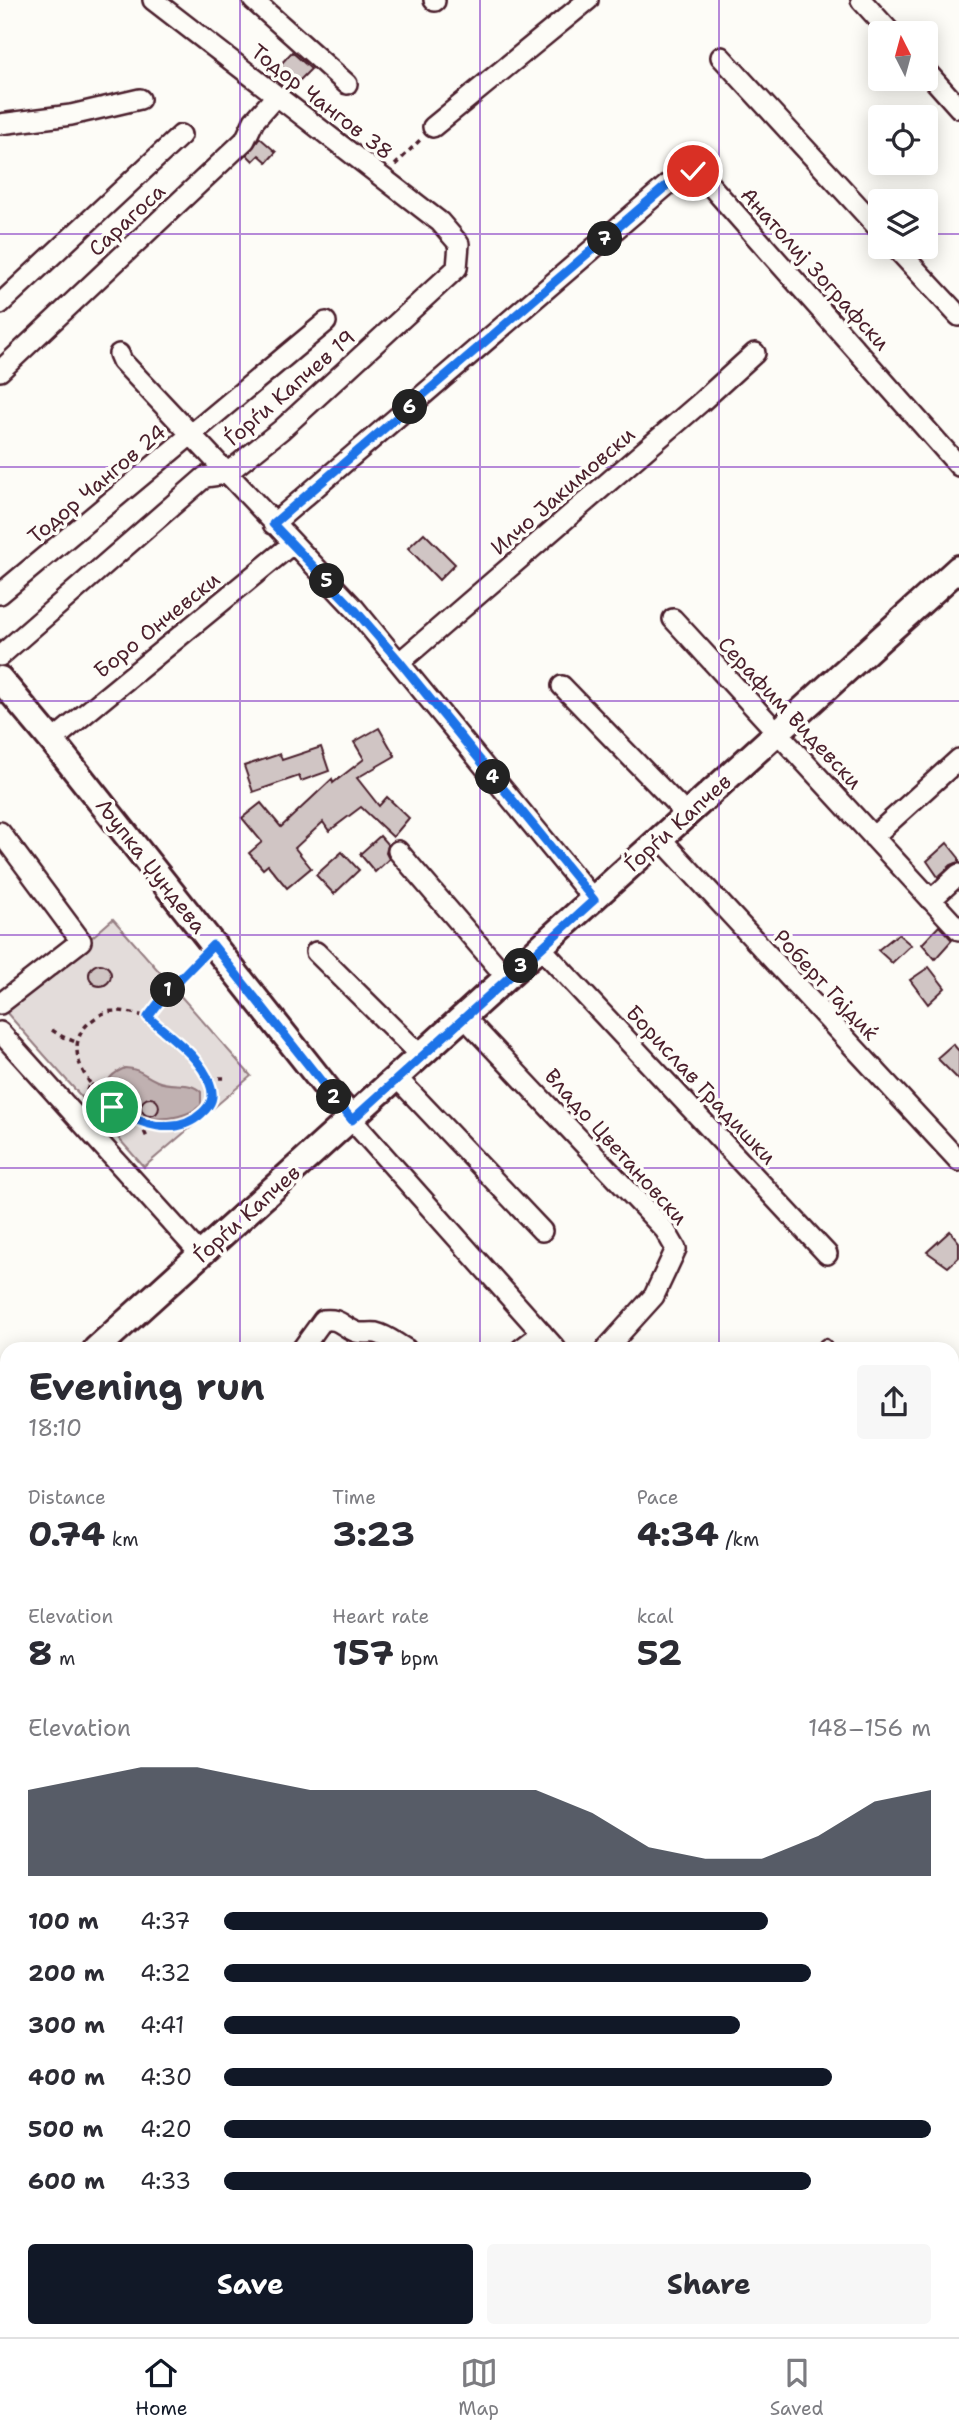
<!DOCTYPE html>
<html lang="en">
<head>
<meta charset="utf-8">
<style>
  body { margin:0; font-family:"Shantell Sans",sans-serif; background:#f7f7f7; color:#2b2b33; height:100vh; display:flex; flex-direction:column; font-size:26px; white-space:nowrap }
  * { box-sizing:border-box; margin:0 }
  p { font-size:23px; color:#7c7c81 }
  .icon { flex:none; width:38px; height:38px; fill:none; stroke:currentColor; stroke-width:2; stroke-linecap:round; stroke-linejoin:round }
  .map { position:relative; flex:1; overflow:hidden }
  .sheet { position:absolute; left:0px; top:1342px; width:959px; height:996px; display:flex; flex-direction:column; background:#fff; border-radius:21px 21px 0 0; box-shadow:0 4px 18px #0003 }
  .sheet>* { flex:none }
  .needle { width:46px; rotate:354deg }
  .buttons { position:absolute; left:868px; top:21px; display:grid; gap:14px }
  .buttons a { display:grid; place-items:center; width:70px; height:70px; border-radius:7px; background:#fff; box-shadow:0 4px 18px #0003; font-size:35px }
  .pin { position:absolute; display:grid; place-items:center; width:60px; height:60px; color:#fff; margin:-30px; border:4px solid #fff; border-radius:50%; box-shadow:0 2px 7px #0007 }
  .km { position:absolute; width:35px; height:35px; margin:-18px; border-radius:50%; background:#222; color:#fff; font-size:19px; line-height:35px; text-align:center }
  .round { display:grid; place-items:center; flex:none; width:74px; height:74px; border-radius:7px; background:#f7f7f7 }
  .head { display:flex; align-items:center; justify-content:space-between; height:119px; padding:0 28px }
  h1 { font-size:38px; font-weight:700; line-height:52px }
  .figures { display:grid; grid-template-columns:repeat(3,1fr); gap:10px; height:119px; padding:7px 28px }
  .figures div { display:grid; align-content:center }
  .figures b { font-size:35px; font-weight:700 }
  .figures small { font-size:19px; font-weight:400 }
  .figures p { font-size:19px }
  .chart { height:196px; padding:14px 28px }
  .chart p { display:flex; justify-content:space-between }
  .chart svg { width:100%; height:126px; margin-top:7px; fill:#111827; opacity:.7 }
  .button { display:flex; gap:14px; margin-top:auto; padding:14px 28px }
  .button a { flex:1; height:80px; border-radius:7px; background:#111827; color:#fff; font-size:28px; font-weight:700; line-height:80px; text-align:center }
  .button a+a { background:#f7f7f7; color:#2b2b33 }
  ul { padding:0 28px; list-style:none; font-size:23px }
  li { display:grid; grid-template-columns:112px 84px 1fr; align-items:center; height:52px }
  li i { height:18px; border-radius:9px; background:#111827 }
  .tabs { display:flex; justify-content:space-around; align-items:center; height:98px; border-top:2px solid #e1e1e2; background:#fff; font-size:19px; color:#7c7c81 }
  .tabs a { display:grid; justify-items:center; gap:4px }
  .tabs .on { color:#111827 }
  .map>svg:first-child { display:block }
</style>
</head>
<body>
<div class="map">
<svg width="959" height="2337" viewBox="0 0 959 2337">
  <rect width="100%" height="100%" fill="#fdfcf7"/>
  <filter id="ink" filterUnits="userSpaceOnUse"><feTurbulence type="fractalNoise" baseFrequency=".0143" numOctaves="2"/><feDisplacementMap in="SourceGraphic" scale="14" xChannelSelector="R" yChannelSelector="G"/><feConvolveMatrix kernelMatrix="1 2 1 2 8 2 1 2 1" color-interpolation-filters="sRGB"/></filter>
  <g filter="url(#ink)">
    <!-- built -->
    <path fill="#f0ece8" d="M289,2331H525L522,2337H298Z"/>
    <!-- green -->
    <path fill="#e3dcda" stroke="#967e82" stroke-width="2" d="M113,919L251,1076L144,1167L6,1012Z"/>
    <!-- water -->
    <path fill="#c0b1b1" stroke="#91777b" stroke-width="2" d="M125,1068C141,1069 143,1075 157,1081C172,1088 189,1080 201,1092V1105C178,1126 120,1123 105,1092C106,1079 113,1073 125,1068Z"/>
    <!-- building -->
    <path fill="#d0c5c4" stroke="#4a1f2b" stroke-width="2" d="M292,52L311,69L296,84L278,67Z
      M260,138L276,152L267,162L259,155L253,161L247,155Z
      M424,533L455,564L439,580L408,548Z
      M379,728L395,756L357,778L379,806L387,797L409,818L393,837L361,807L329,831L323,822L295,848L311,868L287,888L268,865L263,869L249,853L262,842L242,818L261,803L281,827L332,779L333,783L364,759L354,742Z
      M321,747L329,771L301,781L299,776L253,792L244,766L280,754L282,760Z
      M380,836L388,845L386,853L389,859L375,872L360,854Z
      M947,843L959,858V862L951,865L938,877L927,861Z
      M342,852L359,870L334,894L316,875Z
      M939,926L952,940L935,959L922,944Z
      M898,934L911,945L892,963L878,950Z
      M89 975a11 11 0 1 1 22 0a11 11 0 1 1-22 0Z
      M929,967L945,988L928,1004L910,980Z
      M953,1044L959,1051V1080L937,1058Z
      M141 1107a9 9 0 1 1 18 0a9 9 0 1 1-18 0Z
      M950,1231L959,1242V1257L948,1267L927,1252Z"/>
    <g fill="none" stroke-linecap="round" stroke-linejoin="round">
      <!-- service casing -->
      <g stroke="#4a1f2b" stroke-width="15">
        <path id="service" d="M825,1345V1349"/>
      </g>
      <!-- minor casing -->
      <g stroke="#4a1f2b" stroke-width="24">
        <path id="minor" d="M253,0L347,84
          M434,0L435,1
          M861,0L891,33
          M721,57L880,230
          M926,71L959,108
          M0,124L71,115L140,99
          M433,127L588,0
          M895,247L959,316
          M0,304L181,135
          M119,354L122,361L355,609L594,900
          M0,371L245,140L254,121L276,96
          M273,524L680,174L693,171L703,177L959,466
          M0,594L326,322
          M673,619L959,930
          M0,656L205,477L226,474L281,430L457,268L459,244L440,222L153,0
          M400,662L701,402L755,353
          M562,686L687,815
          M52,741L292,544
          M0,832L81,941L0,1004
          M873,837L959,759
          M661,839L959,1161
          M398,851L507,978
          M931,900L959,874
          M541,948L827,1254
          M316,952L421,1056
          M464,1017L665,1230L676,1249L654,1296L606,1349
          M0,1032L201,1255
          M397,1078L542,1231
          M352,1120L556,1349
          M302,1349L323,1320C340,1318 340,1325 354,1331C361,1335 368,1332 376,1333C386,1335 397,1344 406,1349
          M521,1349L542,1333
          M0,1492L7,1494
          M952,1563L959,1562
          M0,1835L7,1830
          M952,1901L959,1906
          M0,2054H7
          M0,2232L7,2221
          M952,2280L959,2272
          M952,2293L959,2299
          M728,2331L748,2337
          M177,2337L180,2331
          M532,2337L535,2331
          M848,2337L850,2331"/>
      </g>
      <!-- tertiary casing -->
      <g stroke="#4a1f2b" stroke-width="30">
        <path id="tertiary" d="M0,679L52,741L352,1120
          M96,1349L959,568
          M0,1438L7,1431
          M0,2205L7,2207
          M264,2331L275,2337"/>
      </g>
      <!-- path -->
      <path stroke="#4a1f2b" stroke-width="3.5" stroke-dasharray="5 5" stroke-linecap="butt" d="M395,165L422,138
        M52,1030L63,1037L76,1042
        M210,1082L218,1078H228
        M90,1083C75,1062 69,1036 94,1019C99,1015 107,1011 114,1011C125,1010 138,1015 148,1017
        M83,1100L90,1083C106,1099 120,1115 141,1123C167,1131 224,1123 210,1084C200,1057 169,1036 148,1017L167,992L199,959
        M145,1114L140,1122L148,1140"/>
      <!-- service -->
      <use href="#service" stroke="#fdfcf7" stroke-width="10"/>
      <!-- minor -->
      <use href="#minor" stroke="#fdfcf7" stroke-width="19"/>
      <!-- tertiary -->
      <use href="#tertiary" stroke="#fdfcf7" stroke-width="24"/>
    </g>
  </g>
  <g fill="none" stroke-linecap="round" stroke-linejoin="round" filter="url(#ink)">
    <!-- route casing -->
    <g stroke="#fff" stroke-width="14">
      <path id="route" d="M112,1107C139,1124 176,1138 202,1113C211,1105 215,1097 210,1084C201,1057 169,1036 148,1017L167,992L213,945L352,1120L594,900L400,662L355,610L273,524L680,174L693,171"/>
    </g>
    <!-- route -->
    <use href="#route" stroke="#1a73e8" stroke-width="9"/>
  </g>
  <!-- grid -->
  <path fill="none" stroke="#7b2cbf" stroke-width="2" stroke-opacity="0.55" d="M240,0V1349M480,0V1349M719,0V1349M0,234H880M926,234H959M0,467H959M0,701H959M0,935H959M0,1168H959M0,1402H7M952,1402H959M0,1636H7M952,1636H959M0,1870H7M952,1870H959M0,2103H7M952,2103H959M240,2331V2337M480,2331V2337M719,2331V2337"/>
  <g text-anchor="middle" stroke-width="7" stroke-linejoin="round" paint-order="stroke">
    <!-- street labels -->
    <g font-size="21" fill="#4a1f2b" stroke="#fdfcf7">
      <text transform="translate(322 102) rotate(38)" y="7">Тодор Чангов 38</text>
      <text transform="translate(127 220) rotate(-43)" y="7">Сарагоса</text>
      <text transform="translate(815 269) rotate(48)" y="7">Анатолиј Зографски</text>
      <text transform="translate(290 388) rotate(-41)" y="7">Ѓорѓи Капчев 19</text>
      <text transform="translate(97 484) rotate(-40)" y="7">Тодор Чангов 24</text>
      <text transform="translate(563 491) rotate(-41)" y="7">Илчо Јакимовски</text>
      <text transform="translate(157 625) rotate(-39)" y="7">Боро Ончевски</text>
      <text transform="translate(790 713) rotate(47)" y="7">Серафим Видевски</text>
      <text transform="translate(678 823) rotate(-42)" y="7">Ѓорѓи Капчев</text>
      <text transform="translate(151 866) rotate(52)" y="7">Љупка Џундева</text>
      <text transform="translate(826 985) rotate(47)" y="7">Роберт Гајдиќ</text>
      <text transform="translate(701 1085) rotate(47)" y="7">Борислав Градишки</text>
      <text transform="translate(616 1147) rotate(48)" y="7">Владо Цветановски</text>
      <text transform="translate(247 1214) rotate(-42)" y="7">Ѓорѓи Капчев</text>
    </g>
  </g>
</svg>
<div class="buttons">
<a><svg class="needle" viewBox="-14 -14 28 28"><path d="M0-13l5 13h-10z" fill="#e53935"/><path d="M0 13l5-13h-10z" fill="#7c7c81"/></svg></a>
<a><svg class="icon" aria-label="locate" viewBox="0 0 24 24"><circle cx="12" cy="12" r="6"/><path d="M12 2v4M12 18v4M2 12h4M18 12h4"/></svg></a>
<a><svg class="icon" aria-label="layers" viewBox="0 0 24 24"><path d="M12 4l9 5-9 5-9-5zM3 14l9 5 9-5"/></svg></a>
</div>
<div class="pin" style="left:112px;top:1107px;background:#1e9e55"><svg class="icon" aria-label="arrive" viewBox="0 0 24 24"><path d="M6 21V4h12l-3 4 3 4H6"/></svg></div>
<div class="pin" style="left:693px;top:171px;background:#d93025"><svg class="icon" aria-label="check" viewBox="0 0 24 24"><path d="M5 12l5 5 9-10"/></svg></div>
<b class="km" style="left:168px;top:990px">1</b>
<b class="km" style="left:334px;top:1097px">2</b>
<b class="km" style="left:521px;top:966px">3</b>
<b class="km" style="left:493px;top:777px">4</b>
<b class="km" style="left:327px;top:581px">5</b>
<b class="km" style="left:410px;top:407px">6</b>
<b class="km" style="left:605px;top:239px">7</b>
<section class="sheet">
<div class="head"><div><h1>Evening run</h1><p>18:10</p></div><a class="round"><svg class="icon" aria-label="share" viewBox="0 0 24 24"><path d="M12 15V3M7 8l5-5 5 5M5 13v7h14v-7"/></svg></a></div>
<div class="figures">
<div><p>Distance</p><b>0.74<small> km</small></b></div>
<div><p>Time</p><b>3:23</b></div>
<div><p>Pace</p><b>4:34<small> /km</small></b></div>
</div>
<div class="figures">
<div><p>Elevation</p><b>8<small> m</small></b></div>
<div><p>Heart rate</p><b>157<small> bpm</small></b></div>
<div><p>kcal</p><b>52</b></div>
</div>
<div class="chart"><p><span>Elevation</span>148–156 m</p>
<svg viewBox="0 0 160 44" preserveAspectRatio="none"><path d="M0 44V14L10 10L20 6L30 6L40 10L50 14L60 14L70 14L80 14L90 14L100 22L110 34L120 38L130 38L140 30L150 18L160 14V44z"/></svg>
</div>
<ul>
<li><b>100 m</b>4:37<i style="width:77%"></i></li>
<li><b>200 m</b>4:32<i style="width:83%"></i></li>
<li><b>300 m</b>4:41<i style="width:73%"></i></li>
<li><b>400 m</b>4:30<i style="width:86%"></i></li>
<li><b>500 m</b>4:20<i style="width:100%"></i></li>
<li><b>600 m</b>4:33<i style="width:83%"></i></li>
</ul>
<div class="button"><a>Save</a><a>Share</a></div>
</section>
</div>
<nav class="tabs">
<a class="on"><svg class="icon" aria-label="home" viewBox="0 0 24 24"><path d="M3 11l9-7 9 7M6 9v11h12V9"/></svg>Home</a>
<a><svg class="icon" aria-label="map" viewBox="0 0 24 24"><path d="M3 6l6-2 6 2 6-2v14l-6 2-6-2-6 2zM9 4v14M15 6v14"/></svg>Map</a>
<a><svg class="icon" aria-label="saved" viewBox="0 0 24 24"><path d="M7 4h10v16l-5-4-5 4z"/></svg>Saved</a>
</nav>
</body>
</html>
